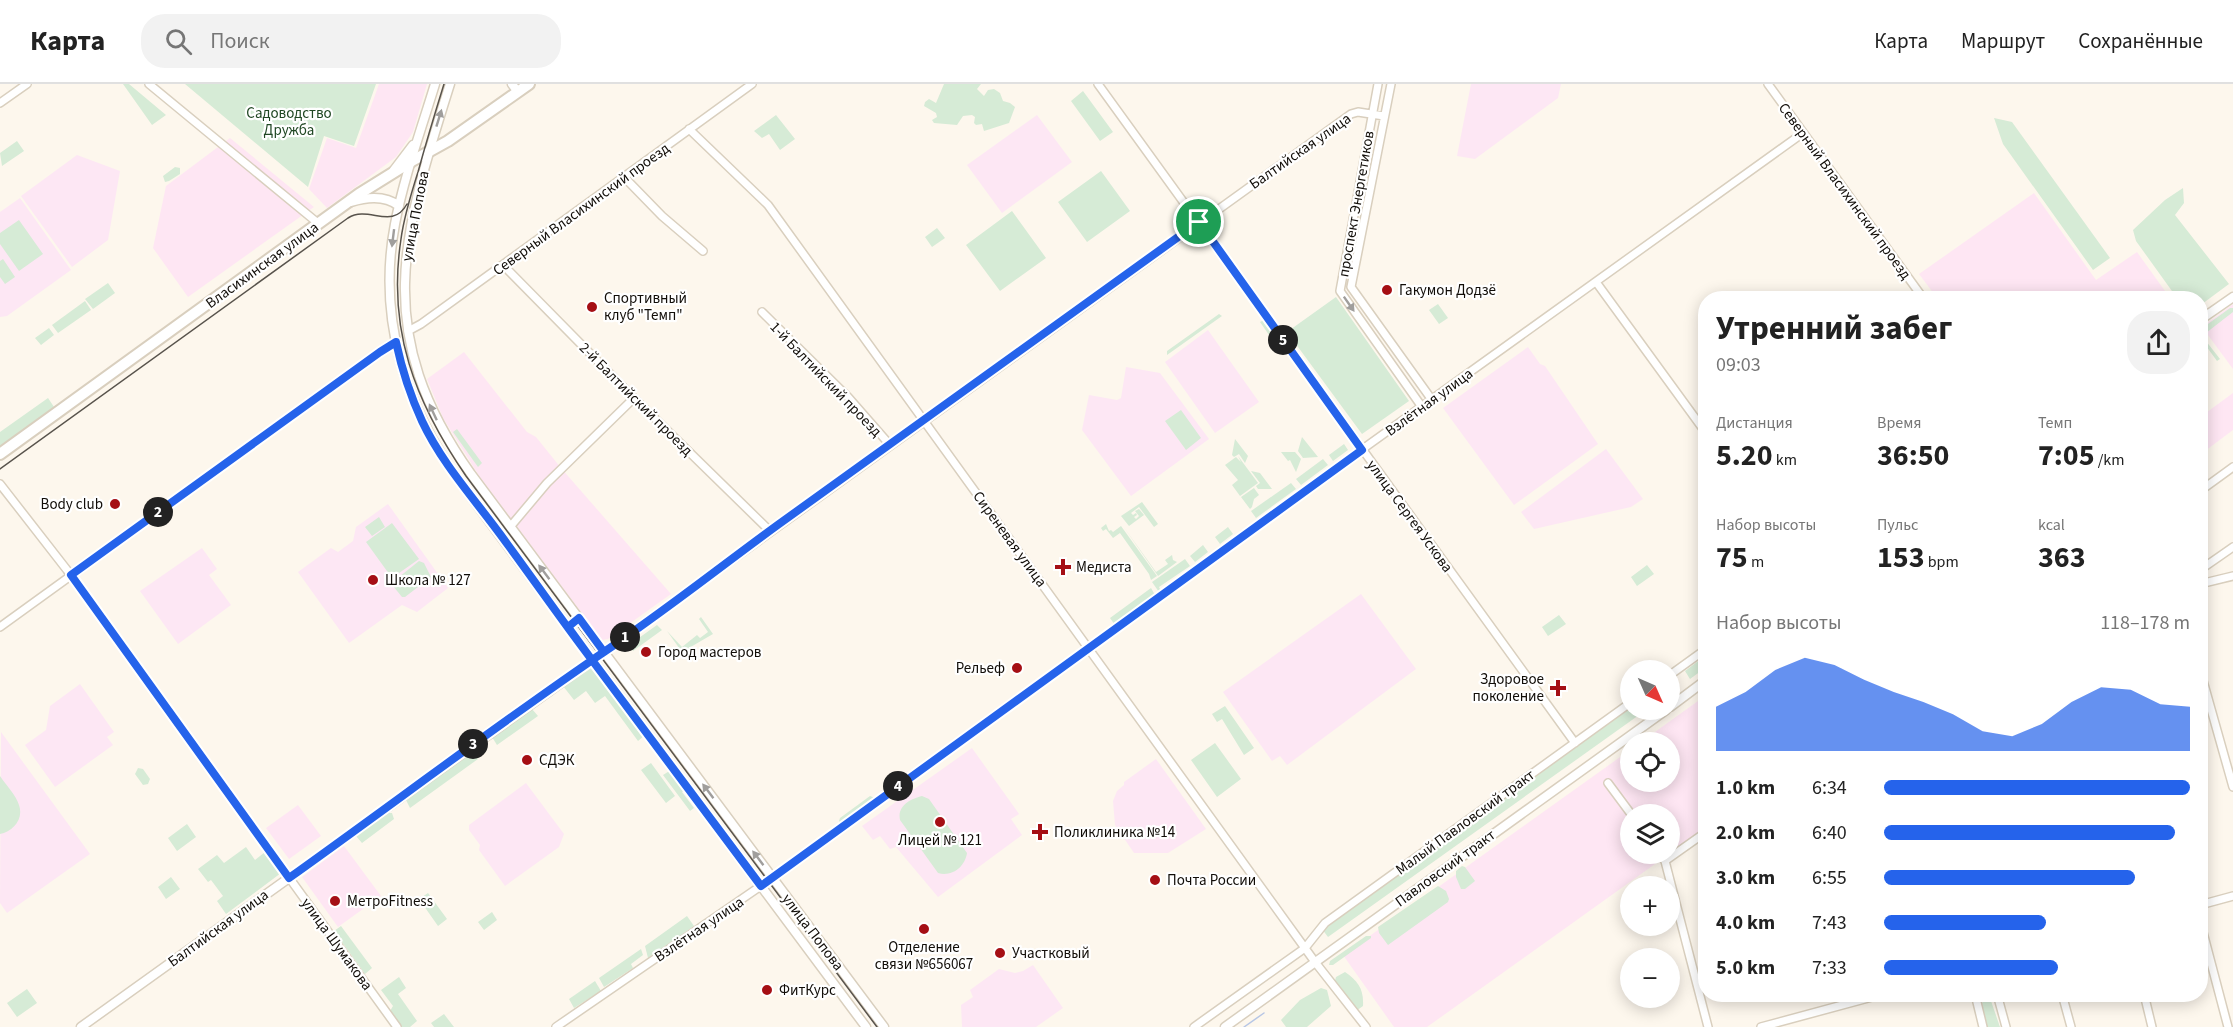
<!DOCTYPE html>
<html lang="ru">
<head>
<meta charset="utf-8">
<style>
  body { margin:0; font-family:"Source Sans 3",sans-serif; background:#f2f2f2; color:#222; height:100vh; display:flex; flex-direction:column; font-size:22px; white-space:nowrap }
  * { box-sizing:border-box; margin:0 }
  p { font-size:20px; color:#767676 }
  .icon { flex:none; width:33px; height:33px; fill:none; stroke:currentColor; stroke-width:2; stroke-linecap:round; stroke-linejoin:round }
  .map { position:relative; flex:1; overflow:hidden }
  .details { position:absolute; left:1698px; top:207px; width:510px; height:711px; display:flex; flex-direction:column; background:#fff; border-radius:24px; box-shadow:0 3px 15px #0003 }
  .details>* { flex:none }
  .needle { width:39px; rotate:135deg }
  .tools { position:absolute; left:1620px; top:576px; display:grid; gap:12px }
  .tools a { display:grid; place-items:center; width:60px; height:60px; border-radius:50%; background:#fff; box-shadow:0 3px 15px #0003; font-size:30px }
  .pin { position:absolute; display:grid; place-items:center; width:51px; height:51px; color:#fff; margin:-26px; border:3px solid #fff; border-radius:50%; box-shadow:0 2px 6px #0007 }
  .km { position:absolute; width:30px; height:30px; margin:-15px; border-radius:50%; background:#222; color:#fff; font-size:16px; line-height:30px; text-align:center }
  .round { display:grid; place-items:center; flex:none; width:63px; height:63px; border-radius:24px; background:#f2f2f2 }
  .overview { display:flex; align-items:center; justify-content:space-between; height:102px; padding:0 18px }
  h1 { font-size:33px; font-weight:700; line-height:45px }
  .figures { display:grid; grid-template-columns:repeat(3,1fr); gap:9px; height:102px; padding:6px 18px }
  .figures div { display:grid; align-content:center }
  .figures b { font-size:30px; font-weight:700 }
  .figures small { font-size:16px; font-weight:400 }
  .figures p { font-size:16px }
  .chart { height:168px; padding:12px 18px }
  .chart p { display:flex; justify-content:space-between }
  .chart svg { width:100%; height:108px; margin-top:6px; fill:#2563eb; opacity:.7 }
  ul { padding:0 18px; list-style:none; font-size:20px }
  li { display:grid; grid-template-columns:96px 72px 1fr; align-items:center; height:45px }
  li i { height:15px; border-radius:8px; background:#2563eb }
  header { display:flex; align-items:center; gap:36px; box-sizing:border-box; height:84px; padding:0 30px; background:#fff; border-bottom:2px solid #e0e0e0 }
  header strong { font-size:28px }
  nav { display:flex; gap:33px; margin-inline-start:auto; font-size:21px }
  .search { width:420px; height:54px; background:#f2f2f2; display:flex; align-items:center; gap:15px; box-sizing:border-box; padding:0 21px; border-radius:24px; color:#767676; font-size:22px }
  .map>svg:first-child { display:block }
</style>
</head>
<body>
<header>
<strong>Карта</strong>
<div class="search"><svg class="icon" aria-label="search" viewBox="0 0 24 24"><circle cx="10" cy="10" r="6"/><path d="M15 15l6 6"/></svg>Поиск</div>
<nav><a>Карта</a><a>Маршрут</a><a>Сохранённые</a></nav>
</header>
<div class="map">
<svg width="2233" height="943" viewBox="0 0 2233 943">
  <rect width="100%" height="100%" fill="#fdf7ed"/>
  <!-- commercial -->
  <path fill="#fee6f3" d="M379,0H427L413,48L396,73L327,124L309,105L327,54L356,64Z
    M230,54L314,123L188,213L153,164L166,102Z
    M2034,109L2096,196L2137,168L2170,214H1937L1919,190Z
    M2233,220V285L2202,243Z
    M464,268L527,348L536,353L561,384L671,510L608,555L602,556L479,392L443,334L427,295Z
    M2233,309V346L2201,370V329L2203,331Z
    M1705,612V744L1670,769V730H1630V770H1669L1427,943H1394L1343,871L1630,666V698H1670V658H1641Z
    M298,721L321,752L289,775L266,744Z
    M344,762L381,812L338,843L302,793Z"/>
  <!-- education -->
  <path fill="#fde7f4" d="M1471,0H1561L1558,14L1475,75L1457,72Z
    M1037,31L1072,78L1002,129L967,81Z
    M77,71L120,87L108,156L72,183L21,112Z
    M20,114L71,186L7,232L0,233V128Z
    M1208,246L1259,318L1215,349L1165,278Z
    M1528,263L1540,280L1545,282L1598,360L1514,421L1443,324Z
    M1126,283L1160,289L1209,355L1131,412L1082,346L1089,311L1117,316L1121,314Z
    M1606,365L1643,415L1631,423L1534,445L1521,428Z
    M388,420L448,504L417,528L402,521L349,559L298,488L331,464L338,468L353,457L356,443Z
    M202,464L217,485L209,491L231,521L178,560L140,507Z
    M1361,510L1416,585L1287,681L1280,672L1272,677L1223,608Z
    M80,600L114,648L107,653L113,661L55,703L25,661L46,646L50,622Z
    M1,648L90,770L7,829L0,819Z
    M972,664L1019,730L1011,735L1022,751L938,813L896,763L890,765L880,752L873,756L862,742Z
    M1156,675L1206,745L1168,769H1134L1115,741L1113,717L1117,707L1124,701V698Z
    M526,699L564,750L559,763L505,802L479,766L480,761L469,746V741Z
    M1033,881L1063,924L1036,943H962L961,921L973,913L970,906L999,885L1015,889L1023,887Z"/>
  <!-- green -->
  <path fill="#d6ebd6" d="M123,0H129L166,31L152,41Z
    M185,0H376L354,62L324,52L308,103Z
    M944,0H981L977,5L984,12L988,6L994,5L1000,9L1003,17L1010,19L1015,23L1009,39L984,47L982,40L976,41L974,39L975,33L972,31L963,32L957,41L934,39L932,36L937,33L936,29L924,22L925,18L929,15L936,19Z
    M1083,7L1113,48L1100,57L1071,17Z
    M776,31L795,55L780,66L769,50L762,54L754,47Z
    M1994,34L2012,38L2110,174L2093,186L2003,60Z
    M17,57L24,67L2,82L0,69Z
    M175,83L180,84V90L169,97L165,98L163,92Z
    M1101,87L1130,127L1087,158L1058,118Z
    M2183,104L2184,119L2175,131L2229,200L2202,220L2200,214H2177L2136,157L2133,146L2165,116Z
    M1012,127L1046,174L1000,207L966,161Z
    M19,136L43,170L19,187L0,160V149Z
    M937,144L945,154L932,163L925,153Z
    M3,175L15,193L5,200L0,193V177Z
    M108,199L115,209L93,225L85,215Z
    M1336,213L1409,317L1362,350L1287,248Z
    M85,217L91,226L58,249L52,241Z
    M1438,220L1448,234L1439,240L1429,226Z
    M2230,224H2233V228L2202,252L2220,275L2217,277L2201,255V245Z
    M1219,230L1222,232L1167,271V267Z
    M1264,236L1266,237L1284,262L1281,268L1260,238Z
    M49,244L54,251L41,261L35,254Z
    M48,314L54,323L0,363V348Z
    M1181,326L1201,354L1186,366L1165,337Z
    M457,345L482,379L478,383L453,348Z
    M1302,353L1318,373L1303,374L1298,367Z
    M1235,355L1248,372L1245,379L1239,370L1234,373L1232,371Z
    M1344,360L1348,366L1333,377L1329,371Z
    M1281,368H1295L1301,375L1296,388L1290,376L1288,377Z
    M1238,372L1258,399L1240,412L1232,401L1238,396L1225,381L1236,373L1241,378Z
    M1323,375L1328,381L1301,401L1296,395Z
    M1251,387L1260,389L1272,405H1258L1256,402L1260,399Z
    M1291,399L1296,405L1256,434L1251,427Z
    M1254,404L1259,411L1254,415L1252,423L1250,425L1241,413Z
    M1142,418L1158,440L1154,443L1139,423L1131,429L1133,431L1136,429L1137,431L1134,433L1136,435L1139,432L1135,427L1139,425L1144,431L1129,442L1121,432Z
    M379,433L385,443L372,452L365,443Z
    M392,439L419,475L392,494L366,458Z
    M1106,440L1109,447L1111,446L1113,448L1121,442L1157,492L1151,496L1149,490L1120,449L1113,454L1106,445L1103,447L1101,444Z
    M1123,442L1156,488L1168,480L1165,476L1172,471L1173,476L1177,478L1158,492Z
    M1228,443L1233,450L1220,460L1215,453Z
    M1203,461L1208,468L1195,478L1190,472Z
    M1185,475L1190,482L1159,503L1161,507L1159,508L1152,498Z
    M419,477L424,479L431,493L405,513H402L393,502L394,497Z
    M1647,481L1654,490L1637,502L1631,493Z
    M1151,504L1155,511L1115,541L1110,534Z
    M1559,531L1566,540L1548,552L1542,543Z
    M701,533L713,550L682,568L667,547L682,563L697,551L700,554L708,548L699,535Z
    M657,541L662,546L633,567L629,561Z
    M1705,572V584L1690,595L1685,587Z
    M589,583L596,585L606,597L609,607L622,625L631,631L645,651L638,657L605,612L595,619L586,607L574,616L563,602Z
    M1225,622L1254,664L1244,671L1222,635L1217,638L1212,630Z
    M1630,624V626H1646L1328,853L1322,845Z
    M532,625L538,632L497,661L492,653Z
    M1215,659L1241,695L1217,713L1191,676Z
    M472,668L478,675L410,724L406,716Z
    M651,679L675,712L666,719L641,686Z
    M138,684L143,685L150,695L148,700L143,701L135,690Z
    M671,686L686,705L682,708L694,724L690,727L663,691Z
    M0,692C6,701 16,711 19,721C24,735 13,747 0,750Z
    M870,712L875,714V717L841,740L839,737L840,734Z
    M922,712L929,715L967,769C965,783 952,793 938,789L900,736C897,722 910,715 922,712Z
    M388,729H392L394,735L362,759L356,752Z
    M187,740L196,753L177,767L168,754Z
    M246,763L255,776L265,768L281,789L226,830L217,817L223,812L211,796L208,798L198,785L217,771L224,779Z
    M1462,782L1465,783L1475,797L1465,805H1461L1456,793V787Z
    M171,793L180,805L166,815L158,803Z
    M1438,802L1446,807L1449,815L1448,818L1388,861L1379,849L1378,843Z
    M428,809L447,835L438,842L419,815Z
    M492,828L497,836L484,846L478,838Z
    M687,832L694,842L648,874L645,862Z
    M341,842L372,884L365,890L334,847Z
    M1366,852H1371V854L1333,881H1329L1330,877Z
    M641,865L643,871L631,880L633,884L604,903L599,894Z
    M1345,888C1358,897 1364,905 1363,922L1356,927L1334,900L1336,893Z
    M399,893L406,904L398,910L417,937L410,943H401L390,927L393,922L381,906Z
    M595,897L601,907L574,924L569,915Z
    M1321,904L1327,906L1331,922L1307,943H1286L1281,936L1300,916Z
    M27,905L37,919L17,933L7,919Z
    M1985,915L1991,917L2000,943H1987L1982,919Z
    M444,930L454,943H434L431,939Z"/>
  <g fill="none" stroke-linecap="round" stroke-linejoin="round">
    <!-- stream -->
    <path stroke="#b7c6e5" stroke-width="1.5" d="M1244,943L1264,929"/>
    <!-- minor casing -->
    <g stroke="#d9cfbe" stroke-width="10">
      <path id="minor" d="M149,0L319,140
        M1098,0L1575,659
        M1378,0L1340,207L1422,323
        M1391,0L1351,203L1432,316
        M1768,0L1923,214
        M0,19L27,0
        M689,45L768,121L1315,878L1366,943
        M625,94L662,132L703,167
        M503,181L634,314L770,447
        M1596,198L1706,349
        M762,228L848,313L890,361
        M408,247L421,240L752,0
        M0,400L67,486L397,943
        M2200,407L2233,383
        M510,443L547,399L634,314
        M2200,486L2233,463
        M2200,500L2233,492
        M0,543L380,268L396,258
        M604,568L1351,30L1358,28L1384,32
        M2200,586L2233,703
        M1670,591L1706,565
        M1608,699L1631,730
        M1659,770L1665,777L1708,943
        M1665,777L1706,748
        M2200,821L2233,812
        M2200,837L2228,943
        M1975,910L1983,943
        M1997,910L2006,943
        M2062,910L2071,943
        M2144,910L2152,943
        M556,943L768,797L1371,359L1803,49
        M1194,943L1305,864L1325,839L1630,619
        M1761,943L1883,910"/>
    </g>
    <!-- major casing -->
    <g stroke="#d9cfbe" stroke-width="11">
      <path id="major" d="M435,0C421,46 404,93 395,140C377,233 405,323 460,398L866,943
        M450,0C402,152 371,249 471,390L884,943
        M512,0L518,8
        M394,86L413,61
        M351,118C367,113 385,111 399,122
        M2200,236L2233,213
        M1670,623L1706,596
        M81,943L604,568
        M1225,943L1666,626"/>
    </g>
    <!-- highway casing -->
    <g stroke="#d9cfbe" stroke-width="14">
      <path id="highway" d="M0,370L359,110L412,77L448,57L529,0"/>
    </g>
    <!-- minor -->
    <use href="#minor" stroke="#fff" stroke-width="7"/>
    <!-- major -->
    <use href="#major" stroke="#fff" stroke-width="8"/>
    <!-- highway -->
    <use href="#highway" stroke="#fff" stroke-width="10"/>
    <!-- tram -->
    <path stroke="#58534c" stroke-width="1.5" d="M444,0C435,29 426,59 418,88C411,110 404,132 401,155C387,246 415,318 466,392L877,943
      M0,385L348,134C369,121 392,147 407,120"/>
  </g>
  <!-- one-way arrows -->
  <defs><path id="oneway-solid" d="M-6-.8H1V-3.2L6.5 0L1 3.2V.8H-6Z" transform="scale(1.5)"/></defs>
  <g fill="#a09e9c">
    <use href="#oneway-solid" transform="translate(439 34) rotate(-73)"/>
    <use href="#oneway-solid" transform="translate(393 154) rotate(97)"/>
    <use href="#oneway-solid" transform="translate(1349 220) rotate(55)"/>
    <use href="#oneway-solid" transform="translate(433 328) rotate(-115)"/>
    <use href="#oneway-solid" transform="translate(544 488) rotate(-127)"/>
    <use href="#oneway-solid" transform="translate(708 707) rotate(-127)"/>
    <use href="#oneway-solid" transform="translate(758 774) rotate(-127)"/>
  </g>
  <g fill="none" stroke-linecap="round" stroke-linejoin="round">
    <!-- route casing -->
    <g stroke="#fff" stroke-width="12">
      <path id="route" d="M1199,138C1058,238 919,340 779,440C717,485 656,534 592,576C563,538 536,499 508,461C479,420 443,382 422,337C410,311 402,286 396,258L380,268L71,491L289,794C394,719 497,641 604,568L579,534L568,543L592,576L761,802L1362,366L1199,138"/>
    </g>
    <!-- route -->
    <use href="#route" stroke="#2563eb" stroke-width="8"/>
  </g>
  <!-- markers -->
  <g fill="#a50f15" stroke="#fff" stroke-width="2">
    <circle cx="1387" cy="206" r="6"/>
    <circle cx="592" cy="223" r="6"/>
    <circle cx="115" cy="420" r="6"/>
    <path d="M1060 474h6v6h6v6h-6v6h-6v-6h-6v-6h6z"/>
    <circle cx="373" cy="496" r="6"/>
    <circle cx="646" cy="568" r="6"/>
    <circle cx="1017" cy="584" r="6"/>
    <path d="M1555 595h6v6h6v6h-6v6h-6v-6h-6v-6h6z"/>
    <circle cx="527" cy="676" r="6"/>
    <circle cx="940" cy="738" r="6"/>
    <path d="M1037 739h6v6h6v6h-6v6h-6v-6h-6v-6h6z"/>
    <circle cx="1155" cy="796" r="6"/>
    <circle cx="335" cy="817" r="6"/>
    <circle cx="924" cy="845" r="6"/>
    <circle cx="1000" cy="869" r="6"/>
    <circle cx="767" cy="906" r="6"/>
  </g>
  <g text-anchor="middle" stroke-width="4.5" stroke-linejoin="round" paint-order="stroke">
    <!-- park labels -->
    <g font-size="15" fill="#204723" stroke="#fff">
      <text x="289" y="34">Садоводство<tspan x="289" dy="17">Дружба</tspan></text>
    </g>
    <!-- street labels -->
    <g font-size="15" fill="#110d08" stroke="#fff">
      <text transform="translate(1300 67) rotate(-35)" y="5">Балтийская улица</text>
      <text transform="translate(1845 107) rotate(54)" y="5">Северный Власихинский проезд</text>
      <text transform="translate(1356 120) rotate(-80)" y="5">проспект Энергетиков</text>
      <text transform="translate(581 125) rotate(-36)" y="5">Северный Власихинский проезд</text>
      <text transform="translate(415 132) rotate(-79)" y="5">улица Попова</text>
      <text transform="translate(262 181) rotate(-36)" y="5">Власихинская улица</text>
      <text transform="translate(826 295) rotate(46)" y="5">1-й Балтийский проезд</text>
      <text transform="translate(636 315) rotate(45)" y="5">2-й Балтийский проезд</text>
      <text transform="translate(1429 318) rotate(-36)" y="5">Взлётная улица</text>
      <text transform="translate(1410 432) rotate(54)" y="5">улица Сергея Ускова</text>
      <text transform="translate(1010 455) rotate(54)" y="5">Сиреневая улица</text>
      <text transform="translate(1465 738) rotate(-36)" y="5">Малый Павловский тракт</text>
      <text transform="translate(1445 784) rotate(-36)" y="5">Павловский тракт</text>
      <text transform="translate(218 844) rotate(-36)" y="5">Балтийская улица</text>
      <text transform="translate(699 845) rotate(-34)" y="5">Взлётная улица</text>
      <text transform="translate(813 848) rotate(53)" y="5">улица Попова</text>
      <text transform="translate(337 860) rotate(54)" y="5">улица Шумакова</text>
    </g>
    <!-- poi labels -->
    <g font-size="15" fill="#110d08" stroke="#fff" text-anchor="start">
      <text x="1399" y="211">Гакумон Додзё</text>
      <text x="604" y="219">Спортивный<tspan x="604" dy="17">клуб "Темп"</tspan></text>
      <text x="103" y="425" text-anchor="end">Body club</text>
      <text x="1076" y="488">Медиста</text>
      <text x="385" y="501">Школа № 127</text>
      <text x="658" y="573">Город мастеров</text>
      <text x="1005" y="589" text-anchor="end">Рельеф</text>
      <text x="1544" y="600" text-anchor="end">Здоровое<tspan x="1544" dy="17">поколение</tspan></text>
      <text x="539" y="681">СДЭК</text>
      <text x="1054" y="753">Поликлиника №14</text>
      <text x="940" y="761" text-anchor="middle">Лицей № 121</text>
      <text x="1167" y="801">Почта России</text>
      <text x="347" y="822">МетроFitness</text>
      <text x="924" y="868" text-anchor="middle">Отделение<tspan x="924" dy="17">связи №656067</tspan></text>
      <text x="1012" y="874">Участковый</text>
      <text x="779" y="911">ФитКурс</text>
    </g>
  </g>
</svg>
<div class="tools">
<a><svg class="needle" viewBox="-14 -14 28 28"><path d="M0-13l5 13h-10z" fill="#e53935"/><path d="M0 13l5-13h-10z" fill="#767676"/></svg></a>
<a><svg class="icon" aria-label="locate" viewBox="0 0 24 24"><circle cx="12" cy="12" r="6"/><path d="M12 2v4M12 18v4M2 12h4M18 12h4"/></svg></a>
<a><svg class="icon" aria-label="layers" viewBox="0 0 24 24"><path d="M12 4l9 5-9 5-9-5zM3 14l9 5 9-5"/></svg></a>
<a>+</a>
<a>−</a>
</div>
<div class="pin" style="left:1199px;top:138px;background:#1e9e55"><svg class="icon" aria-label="arrive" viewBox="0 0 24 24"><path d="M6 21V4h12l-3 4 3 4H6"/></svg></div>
<b class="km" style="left:625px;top:553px">1</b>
<b class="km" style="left:158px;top:428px">2</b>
<b class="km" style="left:473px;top:660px">3</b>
<b class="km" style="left:898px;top:702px">4</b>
<b class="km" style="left:1283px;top:256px">5</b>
<section class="details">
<div class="overview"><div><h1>Утренний забег</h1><p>09:03</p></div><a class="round"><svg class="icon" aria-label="share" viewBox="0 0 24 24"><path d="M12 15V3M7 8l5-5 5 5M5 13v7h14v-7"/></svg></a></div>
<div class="figures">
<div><p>Дистанция</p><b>5.20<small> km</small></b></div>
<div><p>Время</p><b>36:50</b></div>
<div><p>Темп</p><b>7:05<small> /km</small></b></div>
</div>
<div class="figures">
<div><p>Набор высоты</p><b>75<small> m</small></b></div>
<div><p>Пульс</p><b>153<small> bpm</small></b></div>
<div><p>kcal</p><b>363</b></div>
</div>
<div class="chart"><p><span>Набор высоты</span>118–178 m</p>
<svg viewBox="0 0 160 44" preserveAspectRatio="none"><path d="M0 44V26L10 20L20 11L30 6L40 9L50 15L60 20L70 24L80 29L90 36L100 38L110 33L120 24L130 18L140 19L150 25L160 26V44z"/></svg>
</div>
<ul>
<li><b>1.0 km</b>6:34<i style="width:100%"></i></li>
<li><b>2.0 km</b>6:40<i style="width:95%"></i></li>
<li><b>3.0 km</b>6:55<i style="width:82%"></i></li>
<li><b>4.0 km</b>7:43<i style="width:53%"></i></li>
<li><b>5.0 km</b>7:33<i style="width:57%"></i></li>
</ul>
</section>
</div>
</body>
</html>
